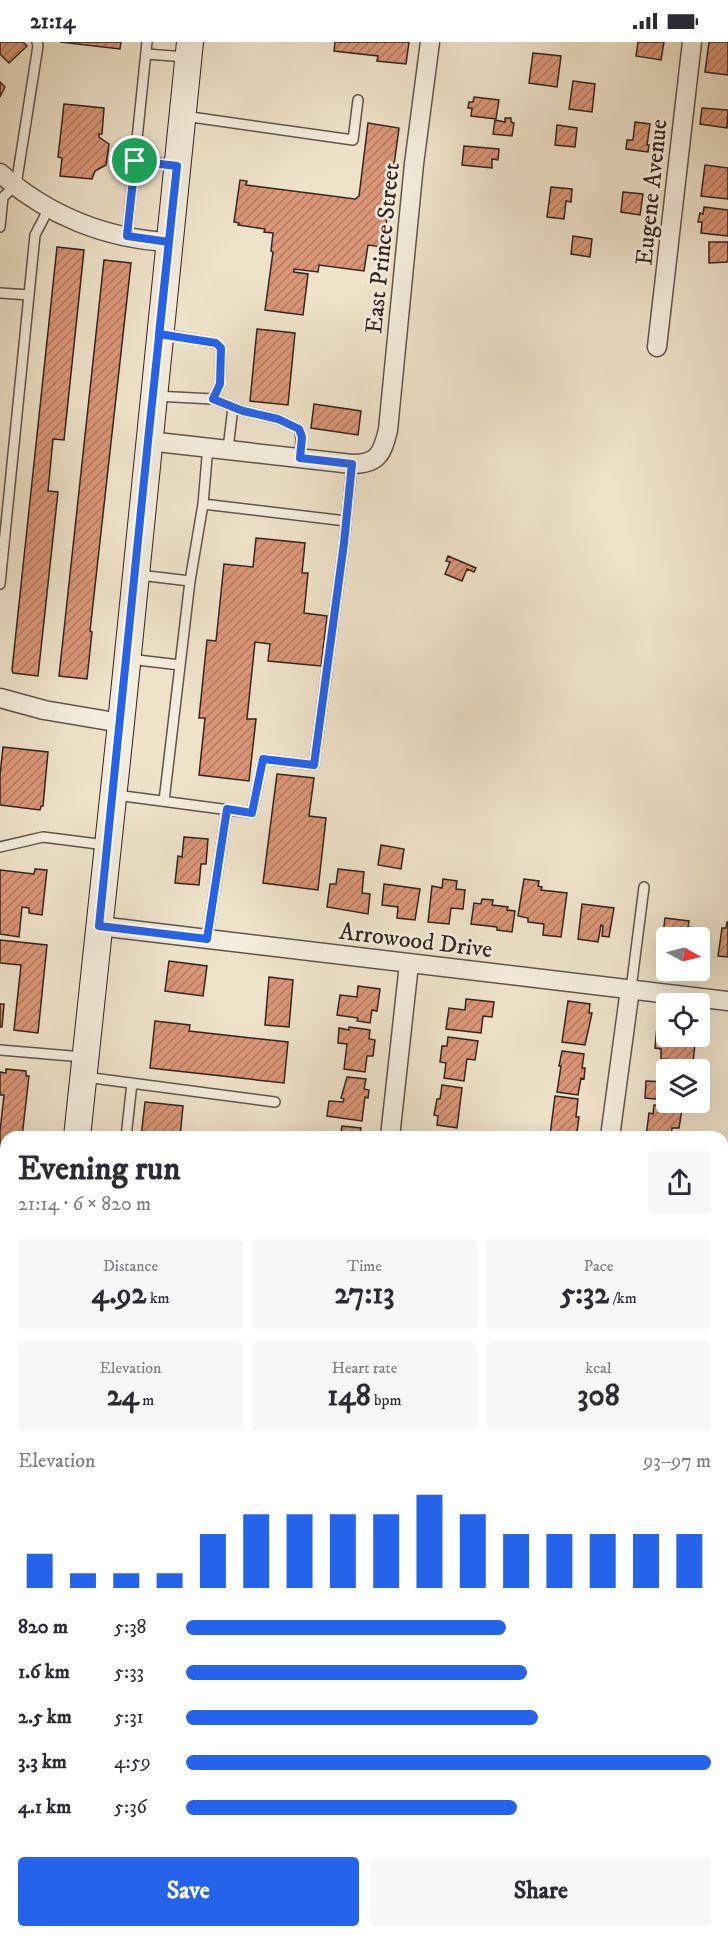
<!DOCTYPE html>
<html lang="en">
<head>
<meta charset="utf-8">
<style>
  body { margin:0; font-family:"IM FELL DW Pica",serif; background:#f7f7f7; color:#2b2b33; height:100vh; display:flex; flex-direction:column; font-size:22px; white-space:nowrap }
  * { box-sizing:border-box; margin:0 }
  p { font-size:20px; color:#7c7c81 }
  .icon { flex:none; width:33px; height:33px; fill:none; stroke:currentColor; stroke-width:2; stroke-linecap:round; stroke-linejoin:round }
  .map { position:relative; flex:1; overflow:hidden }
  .side { position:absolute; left:0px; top:1089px; width:729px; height:807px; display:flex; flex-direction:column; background:#fff; border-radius:18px 18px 0 0; box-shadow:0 6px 24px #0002 }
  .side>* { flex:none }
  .needle { width:39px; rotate:97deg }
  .tools { position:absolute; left:656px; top:885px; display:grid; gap:12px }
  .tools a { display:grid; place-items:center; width:54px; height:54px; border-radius:6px; background:#fff; box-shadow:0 6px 24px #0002; font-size:30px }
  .pin { position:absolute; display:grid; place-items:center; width:51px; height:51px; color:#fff; margin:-26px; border:3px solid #fff; border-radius:50%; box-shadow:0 2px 6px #0007 }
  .round { display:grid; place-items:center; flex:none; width:63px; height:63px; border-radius:6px; background:#f7f7f7 }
  .headline { display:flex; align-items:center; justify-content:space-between; height:102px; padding:0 18px }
  h1 { font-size:33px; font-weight:700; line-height:45px }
  .metrics { display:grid; grid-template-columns:repeat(3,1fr); gap:9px; height:102px; padding:6px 18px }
  .metrics div { display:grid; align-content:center; border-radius:6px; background:#f7f7f7; text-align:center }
  .metrics b { font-size:30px; font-weight:700 }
  .metrics small { font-size:16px; font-weight:400 }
  .metrics p { font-size:16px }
  .chart { height:168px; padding:12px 18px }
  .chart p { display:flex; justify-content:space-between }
  .chart svg { width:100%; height:108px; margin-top:6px; stroke:#2563eb; stroke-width:6 }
  .button { display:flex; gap:12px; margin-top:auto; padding:12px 18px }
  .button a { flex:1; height:69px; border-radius:6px; background:#2563eb; color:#fff; font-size:24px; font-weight:700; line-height:69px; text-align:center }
  .button a+a { background:#f7f7f7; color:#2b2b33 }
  ul { padding:0 18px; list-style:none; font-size:20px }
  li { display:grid; grid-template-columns:96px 72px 1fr; align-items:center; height:45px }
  li i { height:15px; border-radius:8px; background:#2563eb }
  .status { display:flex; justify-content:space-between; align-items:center; height:42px; padding:0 30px; background:#fff; direction:ltr }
  .status svg { height:16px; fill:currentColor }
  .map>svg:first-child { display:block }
</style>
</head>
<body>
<div class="status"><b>21:14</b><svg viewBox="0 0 49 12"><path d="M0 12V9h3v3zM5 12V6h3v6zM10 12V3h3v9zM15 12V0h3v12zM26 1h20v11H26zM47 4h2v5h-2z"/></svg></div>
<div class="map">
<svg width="728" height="1896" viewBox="0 0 728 1896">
  <defs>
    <pattern id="park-dots" width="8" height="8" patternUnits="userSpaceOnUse" patternTransform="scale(1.5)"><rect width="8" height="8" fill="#bac395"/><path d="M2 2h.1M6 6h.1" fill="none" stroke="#a0a780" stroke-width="1.8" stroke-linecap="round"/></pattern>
    <pattern id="building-hatch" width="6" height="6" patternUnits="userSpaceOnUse" patternTransform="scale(1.5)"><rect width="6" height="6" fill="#db9677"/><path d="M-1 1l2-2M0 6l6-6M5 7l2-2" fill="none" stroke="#b27a61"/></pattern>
  </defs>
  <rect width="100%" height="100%" fill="#eee2c9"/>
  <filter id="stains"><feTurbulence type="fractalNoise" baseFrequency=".00333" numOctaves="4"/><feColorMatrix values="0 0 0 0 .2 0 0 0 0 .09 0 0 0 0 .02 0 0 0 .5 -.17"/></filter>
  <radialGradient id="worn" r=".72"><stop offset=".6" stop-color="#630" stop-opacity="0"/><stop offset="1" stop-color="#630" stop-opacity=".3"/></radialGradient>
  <!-- park -->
  <path fill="url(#park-dots)" stroke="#76745a" stroke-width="1.5" d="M728,1598V1896H0V1639H6V1890H723V1600Z"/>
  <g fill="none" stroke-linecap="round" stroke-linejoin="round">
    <!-- stream -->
    <path stroke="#70807c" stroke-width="4.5" d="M723,1657L728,1655"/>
  </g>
  <!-- building -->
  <path fill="url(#building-hatch)" stroke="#32241e" stroke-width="1.5" d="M0,0H23L27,4L9,21L0,12Z
    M60,0H121L120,7Z
    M335,0H409L406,22L377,19L378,14L334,9Z
    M638,0H664L661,18L636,14Z
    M709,0H728V33L705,30Z
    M533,11L561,14L557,45L529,41Z
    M573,39L595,42L592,70L569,67Z
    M0,40L5,45L0,55Z
    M474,55L499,58L496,77L471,74L472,66H468L469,60H473Z
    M64,62L104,66L102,92H99V95L109,102L106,123L95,129L92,137L60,134L62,116L58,115Z
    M702,66L728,68L727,86L700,82Z
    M505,76H511V80L514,81L512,94L493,92L495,78L505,80Z
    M635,80L650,82L647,103H649L648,110L626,107L627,98H633Z
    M368,81L399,86L383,205L368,203L364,229L319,223L318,230L294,227V230L308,232L303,273L265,268L273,210L271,209L273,191L264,190L265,187L238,183L239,181L234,180L240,138L247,139L246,143L355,157L359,154Z
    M557,83L577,86L575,105L555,103Z
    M464,104L499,107L498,118L492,117V126L462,123Z
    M705,123L728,126V157L701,154Z
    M551,145L572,147L571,160L566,159L564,177L547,175Z
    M623,150L643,152L640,173L621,170Z
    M704,165L728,168V194L701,191L702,180H698L700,171L703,172Z
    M573,194L592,197L590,215L571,212Z
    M709,200H728V220L709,221Z
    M57,205L84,208L64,398L53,397L48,449L58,450L38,634L13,631L12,628Z
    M104,218L131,221L90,589L92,590L87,637L59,634Z
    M257,287L295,291L288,363L250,359Z
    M314,362L361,369L358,393L311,386Z
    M256,496L305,501L302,531H308L304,571L327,574L321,624L268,619L270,602L255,600L247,677H256L249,739L199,733L205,676H199L207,598L216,599L224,522L253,525Z
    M448,514L476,526L474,530L467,527L462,539L445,532L450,520L446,519Z
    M3,705L48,710L43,764H41L40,768L0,763V733Z
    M277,732L314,736L309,774L326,776L318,848L263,841Z
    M184,795L208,797L206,822H201L199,843L175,841L178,814L182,815Z
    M381,803L404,807L401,827L378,823Z
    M35,827L47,828L42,873L29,871V866L22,865L19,895L0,892V828L34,832Z
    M338,827L364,830L362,851L370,852L368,872L327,865L330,842H336Z
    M443,837L457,839L456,847L465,848L463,867L451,866L449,882L428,880L432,844L442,846Z
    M524,837L539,839L538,844L542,845L541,848L567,851L561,895L543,893L544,882L528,880V876L518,874Z
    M384,842L420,847L415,878L397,876L398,865L382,863Z
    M482,857L493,858L492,863L508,865L507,868L515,869L512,890L497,888V885L471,882L474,861L481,862Z
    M582,862L614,866L609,895L602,894L603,884L601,883L598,900L578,897Z
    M665,876L689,879L688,885L708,888L705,907L699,906V896H666V908L661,907Z
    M727,880H728V915L718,914L722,886H726Z
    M0,898L47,903L38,991L14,988L21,923L0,921Z
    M169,919L207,924L203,954L165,949Z
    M269,935L293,938L289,985L265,983Z
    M358,944L380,947L377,969L372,968L370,981L357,979L358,976L337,973L340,953L357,955Z
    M466,957L494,960L492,975L483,974L481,991L446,987L449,966L465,968Z
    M568,959L590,962L589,971H592L585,1003L562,1000Z
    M0,962H4L2,985H0Z
    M155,979L190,983L189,989L288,1000L284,1041L150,1026Z
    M657,984L666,985V994H696L693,1019L661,1017V1007L655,1006Z
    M349,985L370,988L369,997L375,998L373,1014H367L365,1030L344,1027L347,1002L338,1001L339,986L349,988Z
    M448,995L478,999L475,1018L467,1017L464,1039L444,1036L446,1021L440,1020L442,1004H447Z
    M562,1009L584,1012L582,1026H585L584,1037L581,1036L578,1053L557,1050L561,1024H559Z
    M6,1027L26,1029V1034H29L22,1095H6V1171H0V1089L4,1053H0V1030L6,1031Z
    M347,1035L366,1037L364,1047L369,1048L368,1056L365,1055L362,1079L327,1074L329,1059L343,1060L344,1057L341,1056Z
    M646,1039L666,1040V1058L645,1056Z
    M442,1043L462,1046L457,1086L437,1083L438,1074L434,1073L437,1057H440Z
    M555,1054L578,1057L576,1075H579L577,1090H574L573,1095L550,1093Z
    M145,1060L183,1064L180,1095H141Z
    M654,1063L682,1067L679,1086H672L671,1095H646L649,1071L653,1072Z
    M342,1084L361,1086L359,1095H333V1093L340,1094Z
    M723,1245H728V1258H723Z
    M728,1368V1388L724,1390L726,1395L723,1396V1369Z
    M728,1471V1492L723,1494V1472Z"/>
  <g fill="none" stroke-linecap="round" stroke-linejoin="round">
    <!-- service casing -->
    <g stroke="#615449" stroke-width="12">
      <path id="service" d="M146,12L186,15
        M184,74L353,98L358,58
        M135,119L175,123
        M0,185L3,155L16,143L38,4L37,0
        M127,194L147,0
        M0,251L29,253
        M155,354L213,357L220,342L221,306L215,301L162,292
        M213,357L243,369L278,377L299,387L301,395L300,416
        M208,404L203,462L346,479
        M228,407L233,365
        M139,533L190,539
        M0,542L35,193L49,166
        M129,617L180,623
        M116,753L252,771L263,717L314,723L344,501L352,422
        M164,759L190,539L203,462
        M0,805L43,795L106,803
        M207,897L227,767
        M631,947L644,845
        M0,1008L83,1015
        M85,1035L275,1060
        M126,1095L132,1041
        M0,1186H6
        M0,1224L6,1225"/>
    </g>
    <!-- minor casing -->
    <g stroke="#615449" stroke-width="21">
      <path id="minor" d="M0,131C47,173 106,197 169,200
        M657,305L692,0
        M148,399L352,422C378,422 382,412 388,388L414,122L430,0
        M0,656L44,668L121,681
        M99,884L728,959
        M390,1095L409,922
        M610,1095L630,947
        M723,1437L728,1436
        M723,1563L728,1561
        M0,1626L6,1625"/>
    </g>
    <!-- secondary casing -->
    <g stroke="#32241e" stroke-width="28">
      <path id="secondary" d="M77,1095L121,681L190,0
        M0,1550L6,1522
        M0,1828L6,1774"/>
    </g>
    <!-- service -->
    <use href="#service" stroke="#f4ecdc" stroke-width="9"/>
    <!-- minor -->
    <use href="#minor" stroke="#f4ecdc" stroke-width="18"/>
    <!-- secondary -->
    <use href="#secondary" stroke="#f4ecdc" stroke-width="26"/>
  </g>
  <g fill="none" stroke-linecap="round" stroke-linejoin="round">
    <!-- route casing -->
    <g stroke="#fff" stroke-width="12">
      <path id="route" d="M135,119L127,194L169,200C162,266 155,333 148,399L99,884L207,897L227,767L252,771L263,717L314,723L344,501L352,422L300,416L302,395L299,387L278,377L243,369L213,357L220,342L221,306L216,301L159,292L177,124L135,119"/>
    </g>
    <!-- route -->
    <use href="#route" stroke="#2563eb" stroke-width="8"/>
  </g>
  <g text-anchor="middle" stroke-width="5" stroke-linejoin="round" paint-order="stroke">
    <!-- street labels -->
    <g font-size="24" fill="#32241e" stroke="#f4ecdc">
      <text transform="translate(651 150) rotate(-84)" y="8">Eugene Avenue</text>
      <text transform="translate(382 206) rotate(-84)" y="8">East Prince Street</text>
      <text transform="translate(416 898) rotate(7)" y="8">Arrowood Drive</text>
    </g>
  </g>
  <rect width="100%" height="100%" filter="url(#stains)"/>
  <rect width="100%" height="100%" fill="url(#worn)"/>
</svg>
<div class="tools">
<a><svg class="needle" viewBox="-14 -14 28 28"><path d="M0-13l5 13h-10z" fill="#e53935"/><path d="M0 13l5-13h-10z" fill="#7c7c81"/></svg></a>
<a><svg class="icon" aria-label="locate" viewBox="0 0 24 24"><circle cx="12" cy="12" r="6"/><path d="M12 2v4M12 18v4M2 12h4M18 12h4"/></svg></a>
<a><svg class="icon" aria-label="layers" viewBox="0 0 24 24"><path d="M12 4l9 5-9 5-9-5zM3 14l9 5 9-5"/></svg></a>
</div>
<div class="pin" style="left:135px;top:119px;background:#1e9e55"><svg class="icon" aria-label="arrive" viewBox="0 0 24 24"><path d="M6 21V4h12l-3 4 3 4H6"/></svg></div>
<section class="side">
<div class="headline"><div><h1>Evening run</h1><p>21:14 · 6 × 820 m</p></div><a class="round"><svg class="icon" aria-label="share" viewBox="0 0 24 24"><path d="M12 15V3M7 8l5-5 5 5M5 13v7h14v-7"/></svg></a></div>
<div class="metrics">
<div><p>Distance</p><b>4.92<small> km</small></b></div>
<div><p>Time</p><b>27:13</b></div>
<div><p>Pace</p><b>5:32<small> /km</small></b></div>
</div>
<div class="metrics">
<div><p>Elevation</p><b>24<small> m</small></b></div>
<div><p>Heart rate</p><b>148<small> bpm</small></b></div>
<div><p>kcal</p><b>308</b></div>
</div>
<div class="chart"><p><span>Elevation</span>93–97 m</p>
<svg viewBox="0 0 160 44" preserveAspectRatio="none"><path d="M5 44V30M15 44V38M25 44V38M35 44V38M45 44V22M55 44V14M65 44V14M75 44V14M85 44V14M95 44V6M105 44V14M115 44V22M125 44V22M135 44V22M145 44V22M155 44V22"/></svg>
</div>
<ul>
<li><b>820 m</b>5:38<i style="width:61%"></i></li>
<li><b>1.6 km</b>5:33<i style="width:65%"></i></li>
<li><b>2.5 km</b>5:31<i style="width:67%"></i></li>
<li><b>3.3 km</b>4:59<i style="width:100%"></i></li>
<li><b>4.1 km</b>5:36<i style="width:63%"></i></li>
</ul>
<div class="button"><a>Save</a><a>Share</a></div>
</section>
</div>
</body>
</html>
